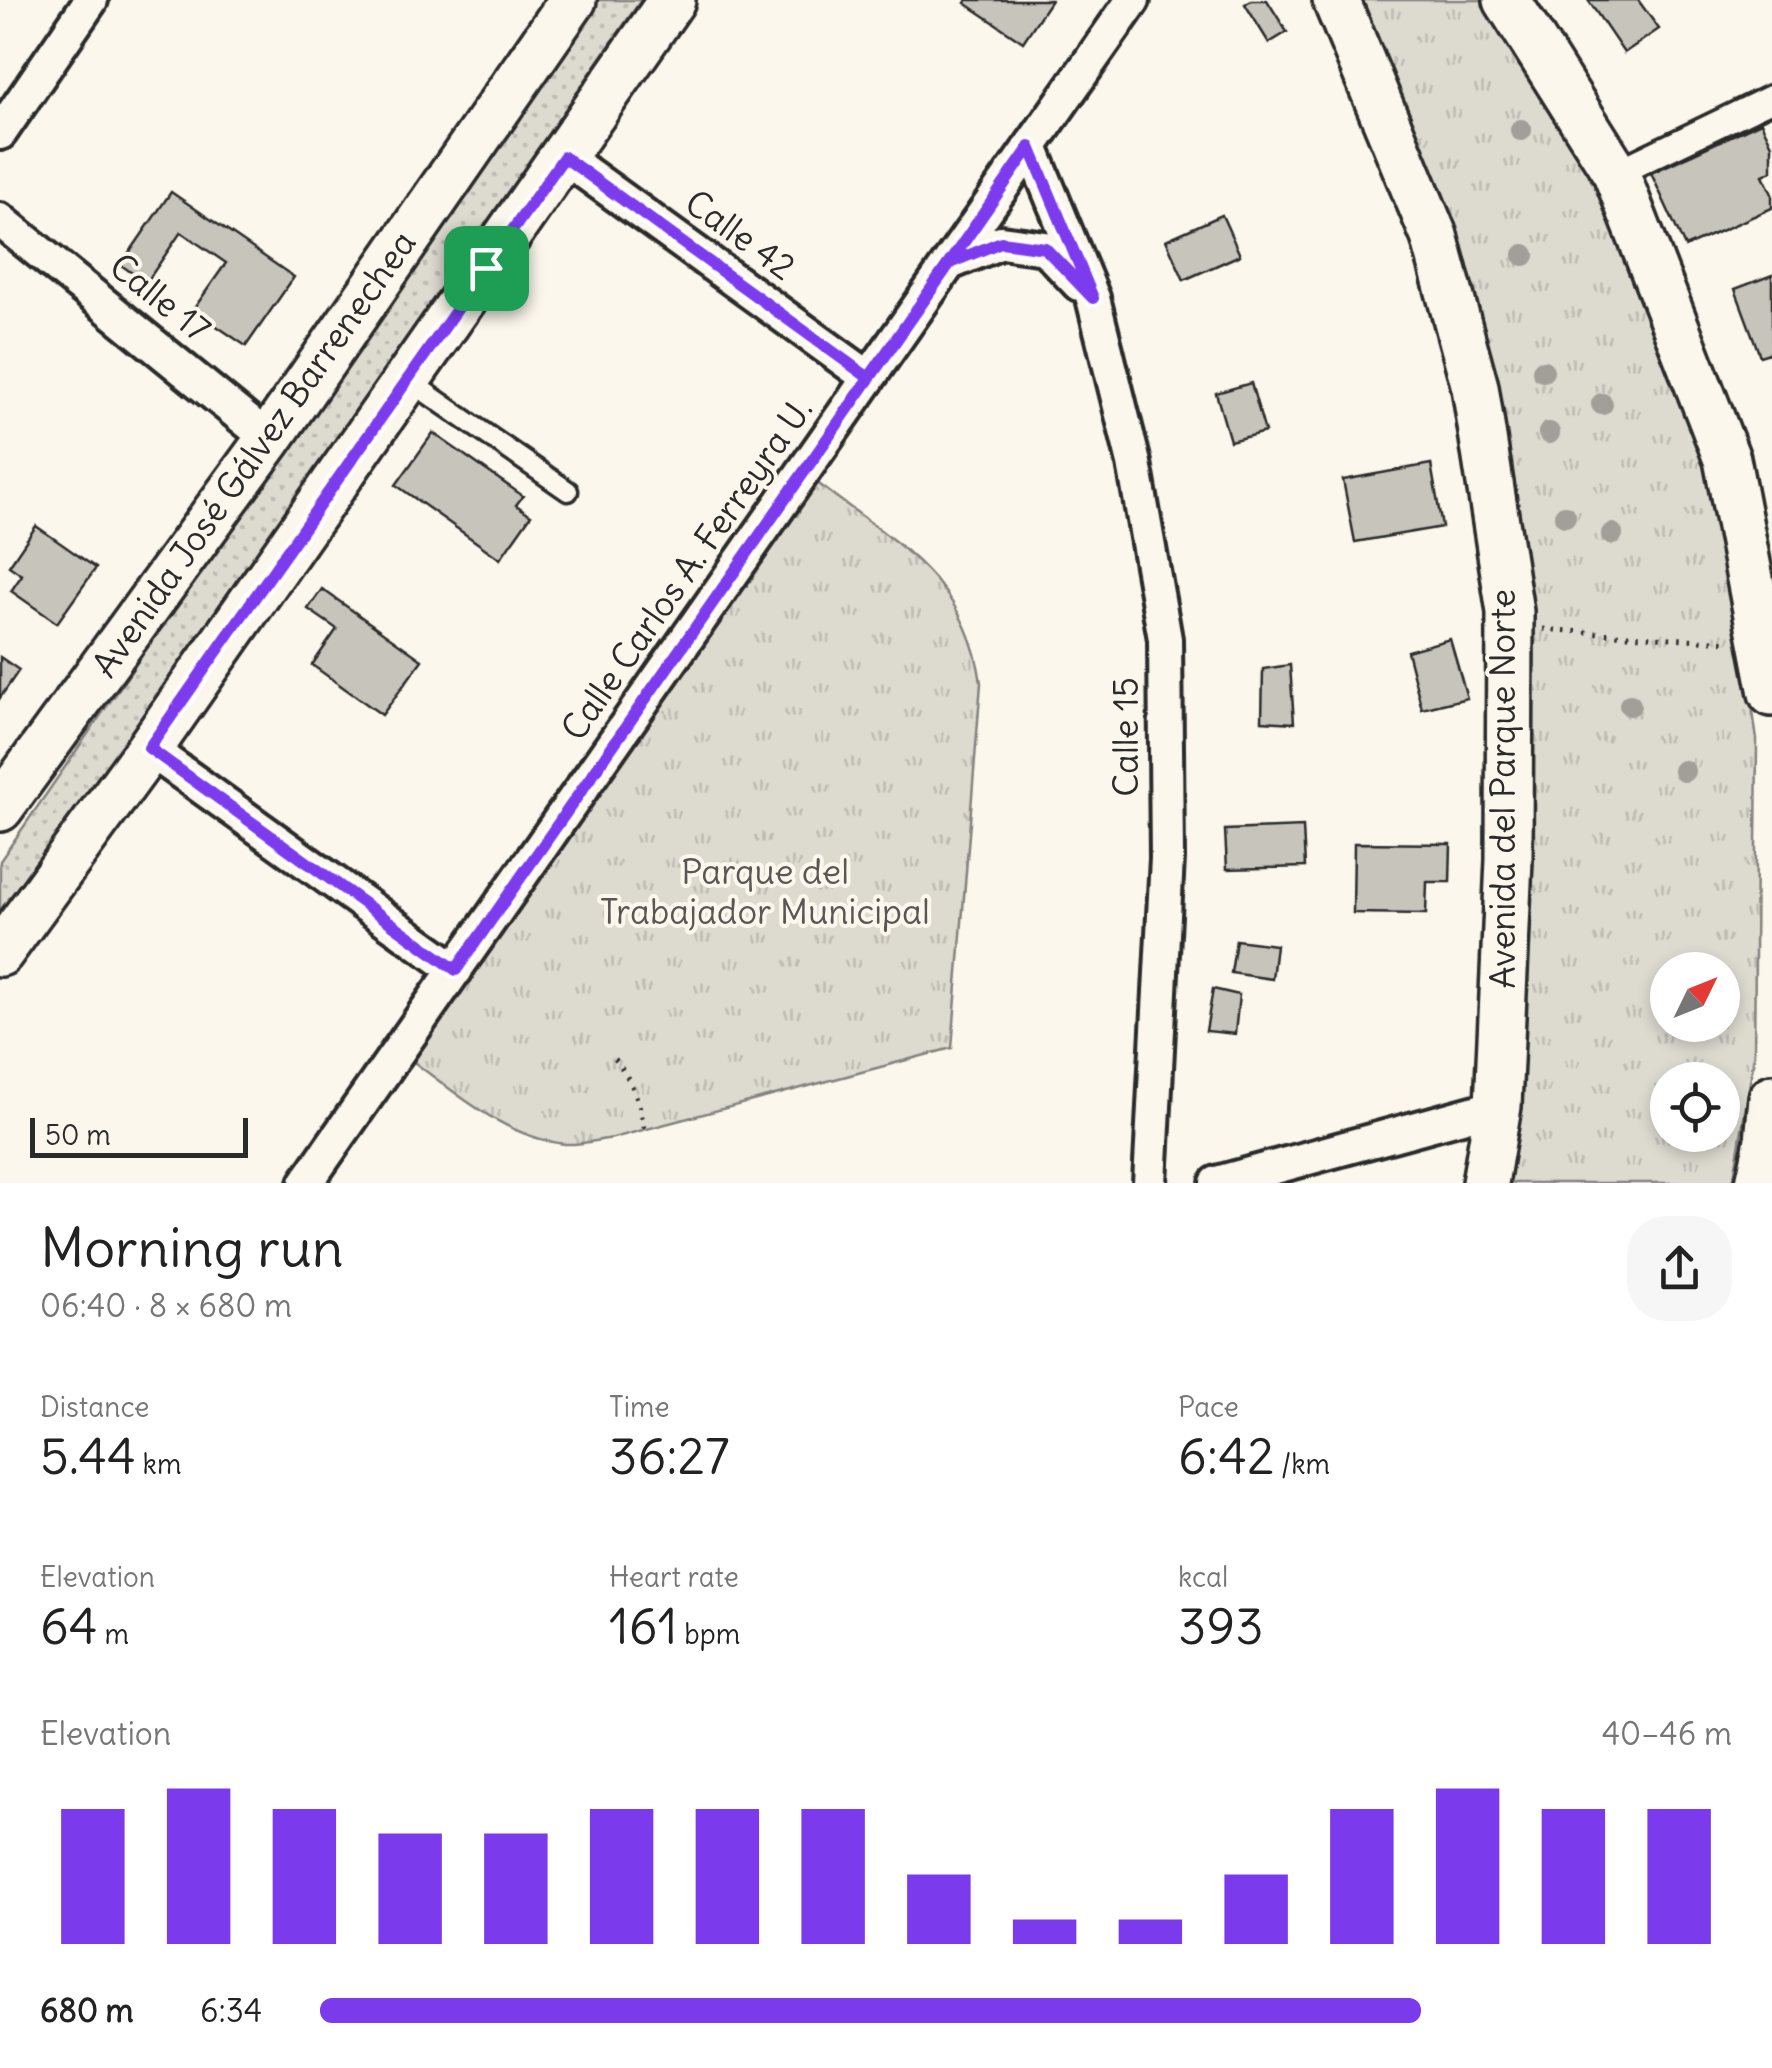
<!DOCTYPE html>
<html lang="en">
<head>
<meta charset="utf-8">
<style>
  body { margin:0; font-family:Delius,sans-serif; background:#f6f6f6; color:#222; height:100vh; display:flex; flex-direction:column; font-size:38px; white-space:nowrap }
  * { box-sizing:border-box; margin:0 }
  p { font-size:32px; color:#767676 }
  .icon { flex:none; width:55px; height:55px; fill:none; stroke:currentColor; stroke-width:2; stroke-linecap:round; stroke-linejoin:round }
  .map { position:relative; height:1183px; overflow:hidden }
  .sheet { display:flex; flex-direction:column; background:#fff; flex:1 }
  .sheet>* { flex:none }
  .needle { width:65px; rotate:47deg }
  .tools { position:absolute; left:1650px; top:952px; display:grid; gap:20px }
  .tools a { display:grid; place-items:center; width:90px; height:90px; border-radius:50%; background:#fff; box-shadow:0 5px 15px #0003; font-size:50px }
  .scale { position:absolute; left:30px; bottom:25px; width:218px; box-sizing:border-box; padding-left:10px; border:5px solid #2b2b2b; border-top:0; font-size:28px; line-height:35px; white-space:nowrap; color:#2b2b2b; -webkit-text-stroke:8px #fbf7ec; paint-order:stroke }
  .pin { position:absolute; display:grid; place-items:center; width:85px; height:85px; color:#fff; margin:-42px; border-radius:20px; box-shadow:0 5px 15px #0006 }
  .round { display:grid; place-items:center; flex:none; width:105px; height:105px; border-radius:40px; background:#f6f6f6 }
  .overview { display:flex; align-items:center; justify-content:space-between; height:170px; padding:0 40px }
  h1 { font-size:55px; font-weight:600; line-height:75px }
  .metrics { display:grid; grid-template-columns:repeat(3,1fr); gap:15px; height:170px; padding:10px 40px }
  .metrics div { display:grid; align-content:center }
  .metrics b { font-size:50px; font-weight:600 }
  .metrics small { font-size:28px; font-weight:400 }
  .metrics p { font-size:28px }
  .chart { height:280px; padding:20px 40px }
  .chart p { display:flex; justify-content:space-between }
  .chart svg { width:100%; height:180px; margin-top:10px; stroke:#7c3aed; stroke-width:6 }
  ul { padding:0 40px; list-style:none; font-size:32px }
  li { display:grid; grid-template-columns:160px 120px 1fr; align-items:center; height:75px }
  li i { height:25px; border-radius:12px; background:#7c3aed }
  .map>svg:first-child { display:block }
</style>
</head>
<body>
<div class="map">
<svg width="1772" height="1183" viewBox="0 0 1772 1183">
  <defs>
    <pattern id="grass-dots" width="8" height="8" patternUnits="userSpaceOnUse" patternTransform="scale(2.5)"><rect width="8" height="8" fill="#dddad0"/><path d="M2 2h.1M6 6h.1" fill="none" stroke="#bebbb3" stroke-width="1.8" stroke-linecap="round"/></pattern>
    <pattern id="park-tufts" width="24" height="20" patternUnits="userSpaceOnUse" patternTransform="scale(2.5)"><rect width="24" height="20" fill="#dddad0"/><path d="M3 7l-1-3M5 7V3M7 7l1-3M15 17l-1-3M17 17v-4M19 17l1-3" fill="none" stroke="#bebbb3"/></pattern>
  </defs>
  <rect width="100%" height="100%" fill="#fbf7ec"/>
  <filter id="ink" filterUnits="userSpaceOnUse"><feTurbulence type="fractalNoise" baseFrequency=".01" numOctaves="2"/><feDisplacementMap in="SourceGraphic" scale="20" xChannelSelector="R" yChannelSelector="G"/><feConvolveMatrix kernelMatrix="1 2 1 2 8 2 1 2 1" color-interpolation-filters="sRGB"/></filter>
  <g filter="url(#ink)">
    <!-- grass -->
    <path fill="url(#grass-dots)" stroke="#84827e" stroke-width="2.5" d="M595,0H641L15,901L0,913V861Z"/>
    <!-- park -->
    <path fill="url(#park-tufts)" stroke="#84827e" stroke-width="2.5" fill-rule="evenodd" d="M1358,0H1486L1523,52L1593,182L1678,389L1727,528L1757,740L1754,1058L1733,1183H1504L1528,676ZM1668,970H1722V1025H1668ZM1668,1080H1722V1135H1668Z
      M815,481C892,541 967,578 981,683L952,1048L613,1138C598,1140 580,1145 565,1144C504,1137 455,1092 407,1057Z"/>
    <!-- building -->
    <path fill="#c7c4bc" stroke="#2b2b2b" stroke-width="2.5" d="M967,0H1051L1023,42L965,3Z
      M1251,0H1267L1287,32L1269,43L1245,4Z
      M1588,0H1638L1659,29L1624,53Z
      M1761,122L1772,145V171L1763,175L1772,194V208L1685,247L1651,173Z
      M171,192L294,277L246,346L193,310L226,263L181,232L146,283L121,265Z
      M1222,215L1240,255L1184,280L1166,240Z
      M1772,275V352L1760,356L1735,289Z
      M1251,383L1265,432L1230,441L1216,393Z
      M433,433L523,496L516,505L531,515L500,559L396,485Z
      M1431,464L1442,527L1355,542L1343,480Z
      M36,526L96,568L57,623L11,591L22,575L9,566Z
      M322,589L422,660L382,715L312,665L337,629L308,609Z
      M1450,639L1467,698L1422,709L1407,651Z
      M0,657L19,670L0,698Z
      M1290,665L1294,723L1262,721L1263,669Z
      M1303,827L1305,867L1227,869L1225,830Z
      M1354,843L1451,844L1450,882H1427L1426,914L1353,913Z
      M1236,940L1276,945L1272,979L1231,973Z
      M1213,989L1239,995L1235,1034L1206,1031Z"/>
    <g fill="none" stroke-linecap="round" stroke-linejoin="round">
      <!-- service casing -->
      <g stroke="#2b2b2b" stroke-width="25">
        <path id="service" d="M408,380L568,491"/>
      </g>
      <!-- pedestrian casing -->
      <g stroke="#2b2b2b" stroke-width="32">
        <path id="pedestrian" d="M1616,173L1772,98"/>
      </g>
      <!-- minor casing -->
      <g stroke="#2b2b2b" stroke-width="40">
        <path id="minor" d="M0,133L91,0
          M1031,147L1093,298L1134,463L1165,639L1167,858L1150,1183
          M564,157L869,378
          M0,220L269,439
          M950,263L1001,242L1045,248L1079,284
          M149,749L456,970
          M306,1183L1133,0
          M1217,1183L1498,1106"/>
      </g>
      <!-- secondary casing -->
      <g stroke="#2b2b2b" stroke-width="52">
        <path id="secondary" d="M1336,0L1434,236L1475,387L1510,612L1509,860L1498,1106L1485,1183
          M1507,0L1616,173L1727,459L1772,693
          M0,808L269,439L573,0
          M0,953L149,749L672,0
          M1759,1183L1768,1141L1772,1098"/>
      </g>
      <!-- path -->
      <path stroke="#2b2b2b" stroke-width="5" stroke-dasharray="2.5 8" stroke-linecap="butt" d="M1543,629L1727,642
        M615,1059C634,1084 641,1104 645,1135"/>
      <!-- service -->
      <use href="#service" stroke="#fbf7ec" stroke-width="18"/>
      <!-- pedestrian -->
      <use href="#pedestrian" stroke="#fbf7ec" stroke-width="25"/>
      <!-- minor -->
      <use href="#minor" stroke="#fbf7ec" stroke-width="32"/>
      <!-- secondary -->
      <use href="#secondary" stroke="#fbf7ec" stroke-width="45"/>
    </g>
    <!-- trees -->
    <g fill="#a19f98">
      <circle cx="1521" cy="130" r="11"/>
      <circle cx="1524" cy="255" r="11"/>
      <circle cx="1543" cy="371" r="11"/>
      <circle cx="1602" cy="404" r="11"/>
      <circle cx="1549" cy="433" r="11"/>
      <circle cx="1565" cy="516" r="11"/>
      <circle cx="1612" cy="534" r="11"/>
      <circle cx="1630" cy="705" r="11"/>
      <circle cx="1684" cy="771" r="11"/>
    </g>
  </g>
  <g fill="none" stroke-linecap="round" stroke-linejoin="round" filter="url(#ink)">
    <!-- route casing -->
    <g stroke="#fff" stroke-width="20">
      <path id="route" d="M486,268L149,748L456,970L950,263L1001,242L1045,248L1093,298L1030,147L869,378L564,157L486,268"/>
    </g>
    <!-- route -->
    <use href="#route" stroke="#7c3aed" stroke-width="12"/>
  </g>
  <g text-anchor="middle" stroke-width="8" stroke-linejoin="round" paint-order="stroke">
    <!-- street labels -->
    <g font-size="35" fill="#2b2b2b" stroke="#fbf7ec">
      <text transform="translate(740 235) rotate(36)" y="12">Calle 42</text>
      <text transform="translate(160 298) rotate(39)" y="12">Calle 17</text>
      <text transform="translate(254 454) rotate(-55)" y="12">Avenida José Gálvez Barrenechea</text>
      <text transform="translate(687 569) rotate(-55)" y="12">Calle Carlos A. Ferreyra U.</text>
      <text transform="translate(1126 737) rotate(-90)" y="12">Calle 15</text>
      <text transform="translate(1503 789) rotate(-90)" y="12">Avenida del Parque Norte</text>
    </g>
    <!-- park labels -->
    <g font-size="35" fill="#585754" stroke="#fbf7ec">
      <text x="765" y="884">Parque del<tspan x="765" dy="40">Trabajador Municipal</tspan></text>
    </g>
  </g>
</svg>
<div class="tools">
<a><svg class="needle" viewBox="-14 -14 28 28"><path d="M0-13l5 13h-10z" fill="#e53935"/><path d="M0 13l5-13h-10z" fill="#767676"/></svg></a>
<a><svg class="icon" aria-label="locate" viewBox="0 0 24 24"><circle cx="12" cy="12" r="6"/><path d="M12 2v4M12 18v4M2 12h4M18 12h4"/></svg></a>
</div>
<div class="scale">50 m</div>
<div class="pin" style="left:486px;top:268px;background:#1e9e55"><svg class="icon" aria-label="arrive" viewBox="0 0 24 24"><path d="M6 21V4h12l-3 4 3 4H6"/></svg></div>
</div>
<section class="sheet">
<div class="overview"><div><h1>Morning run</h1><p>06:40 · 8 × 680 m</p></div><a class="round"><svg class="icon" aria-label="share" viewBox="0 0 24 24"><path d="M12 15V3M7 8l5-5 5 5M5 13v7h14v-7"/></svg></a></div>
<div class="metrics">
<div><p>Distance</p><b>5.44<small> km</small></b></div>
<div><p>Time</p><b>36:27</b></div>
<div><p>Pace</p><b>6:42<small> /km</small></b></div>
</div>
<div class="metrics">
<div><p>Elevation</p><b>64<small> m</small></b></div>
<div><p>Heart rate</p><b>161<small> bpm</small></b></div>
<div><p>kcal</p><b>393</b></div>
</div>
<div class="chart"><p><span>Elevation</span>40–46 m</p>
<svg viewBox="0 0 160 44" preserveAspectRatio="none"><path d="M5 44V11M15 44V6M25 44V11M35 44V17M45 44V17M55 44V11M65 44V11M75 44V11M85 44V27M95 44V38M105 44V38M115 44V27M125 44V11M135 44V6M145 44V11M155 44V11"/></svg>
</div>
<ul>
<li><b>680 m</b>6:34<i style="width:78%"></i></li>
</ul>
</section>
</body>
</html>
